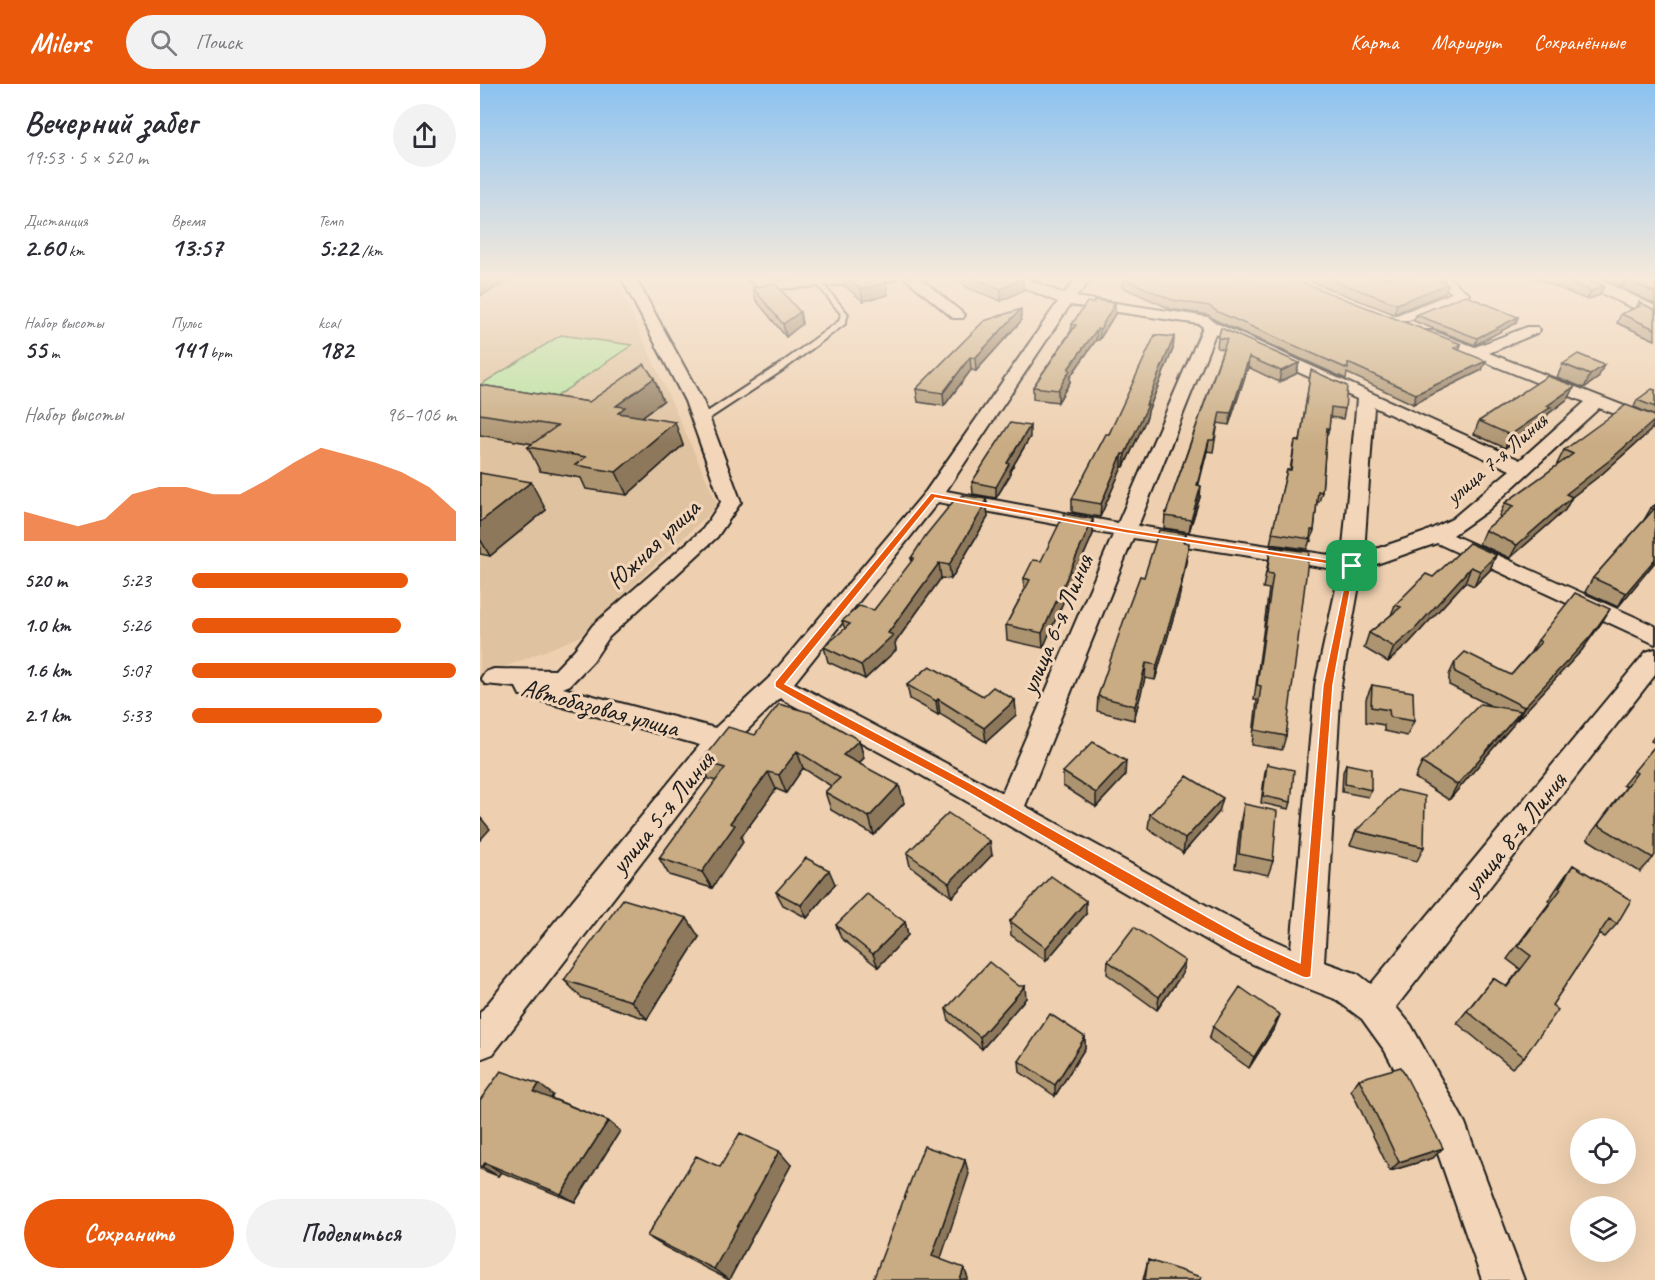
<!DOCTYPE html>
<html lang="ru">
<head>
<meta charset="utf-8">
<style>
  body { margin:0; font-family:Caveat,sans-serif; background:#f2f2f3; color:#2b2b33; height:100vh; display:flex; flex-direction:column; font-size:22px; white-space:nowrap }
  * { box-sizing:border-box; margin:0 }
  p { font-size:20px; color:#7c7c81 }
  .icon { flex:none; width:33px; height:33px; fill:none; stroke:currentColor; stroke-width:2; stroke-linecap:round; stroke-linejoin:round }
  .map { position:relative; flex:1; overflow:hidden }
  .sheet { display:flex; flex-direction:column; background:#fff; width:480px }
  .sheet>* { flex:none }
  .tools { position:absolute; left:1090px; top:1034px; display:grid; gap:12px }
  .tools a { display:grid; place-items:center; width:66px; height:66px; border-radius:50%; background:#fff; box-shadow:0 6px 24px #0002; font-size:30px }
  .pin { position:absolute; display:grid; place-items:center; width:51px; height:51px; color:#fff; margin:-26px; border-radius:12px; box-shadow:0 3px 9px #0006 }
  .round { display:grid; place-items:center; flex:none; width:63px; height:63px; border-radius:32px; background:#f2f2f3 }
  .summary { display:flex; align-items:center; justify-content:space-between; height:102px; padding:0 24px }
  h1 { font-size:33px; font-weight:800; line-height:45px }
  .figures { display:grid; grid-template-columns:repeat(3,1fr); gap:9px; height:102px; padding:6px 24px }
  .figures div { display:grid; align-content:center }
  .figures b { font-size:26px; font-weight:800 }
  .figures small { font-size:16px; font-weight:400 }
  .figures p { font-size:16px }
  .chart { height:168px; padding:12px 24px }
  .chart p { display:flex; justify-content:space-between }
  .chart svg { width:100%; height:108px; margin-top:6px; fill:#ea580c; opacity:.7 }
  .button { display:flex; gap:12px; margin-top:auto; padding:12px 24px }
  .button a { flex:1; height:69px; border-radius:36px; background:#ea580c; color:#fff; font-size:24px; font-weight:800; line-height:69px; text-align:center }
  .button a+a { background:#f2f2f3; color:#2b2b33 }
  ul { padding:0 24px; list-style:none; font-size:20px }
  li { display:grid; grid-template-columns:96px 72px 1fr; align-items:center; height:45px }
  li i { height:15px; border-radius:8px; background:#ea580c }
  header { display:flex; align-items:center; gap:36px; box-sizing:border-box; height:84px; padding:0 30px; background:#ea580c; color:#fff }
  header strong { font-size:28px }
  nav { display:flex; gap:33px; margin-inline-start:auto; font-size:21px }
  .search { width:420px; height:54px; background:#f2f2f3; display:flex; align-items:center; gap:15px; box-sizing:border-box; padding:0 21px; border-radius:33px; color:#7c7c81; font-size:22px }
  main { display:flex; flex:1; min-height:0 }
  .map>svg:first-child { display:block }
</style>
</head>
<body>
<header>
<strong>Milers</strong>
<div class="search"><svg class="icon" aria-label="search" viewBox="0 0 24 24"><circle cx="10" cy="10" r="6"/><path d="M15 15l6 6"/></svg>Поиск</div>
<nav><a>Карта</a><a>Маршрут</a><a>Сохранённые</a></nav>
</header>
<main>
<section class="sheet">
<div class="summary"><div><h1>Вечерний забег</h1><p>19:53 · 5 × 520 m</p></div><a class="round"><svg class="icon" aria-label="share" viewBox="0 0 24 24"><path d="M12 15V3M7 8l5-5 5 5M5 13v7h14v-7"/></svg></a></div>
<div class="figures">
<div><p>Дистанция</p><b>2.60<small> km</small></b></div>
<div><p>Время</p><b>13:57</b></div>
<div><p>Темп</p><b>5:22<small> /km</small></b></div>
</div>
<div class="figures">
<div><p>Набор высоты</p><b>55<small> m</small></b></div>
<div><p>Пульс</p><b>141<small> bpm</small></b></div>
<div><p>kcal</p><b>182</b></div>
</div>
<div class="chart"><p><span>Набор высоты</span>96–106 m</p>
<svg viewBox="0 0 160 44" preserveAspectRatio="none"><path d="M0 44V32L10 35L20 38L30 35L40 25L50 22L60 22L70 25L80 25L90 19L100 12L110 6L120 9L130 12L140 16L150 22L160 32V44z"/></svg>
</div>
<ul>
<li><b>520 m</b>5:23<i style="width:82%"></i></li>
<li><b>1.0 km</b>5:26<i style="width:79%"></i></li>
<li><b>1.6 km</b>5:07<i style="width:100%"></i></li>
<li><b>2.1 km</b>5:33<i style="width:72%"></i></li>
</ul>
<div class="button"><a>Сохранить</a><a>Поделиться</a></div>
</section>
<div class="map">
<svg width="1175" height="1196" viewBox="0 0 1175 1196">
  <rect width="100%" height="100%" fill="#eed0b0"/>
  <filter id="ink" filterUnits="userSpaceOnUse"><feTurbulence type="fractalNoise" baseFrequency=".0167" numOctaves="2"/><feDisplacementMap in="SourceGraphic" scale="12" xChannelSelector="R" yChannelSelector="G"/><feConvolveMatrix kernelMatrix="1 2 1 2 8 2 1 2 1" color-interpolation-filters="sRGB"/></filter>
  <g filter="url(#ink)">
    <!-- built -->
    <path fill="#dfc29f" d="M0,193H135L238,421L99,553L0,593Z"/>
    <!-- green -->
    <path fill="#b7e29f" stroke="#6a7f5e" stroke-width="1.5" d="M81,251L152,261L56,326L0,317V301Z"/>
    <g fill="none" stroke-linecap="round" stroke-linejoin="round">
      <!-- service casing -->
      <g stroke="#1c1c1c" stroke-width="4">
        <path id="service" d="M337,198H341L368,230L365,240L306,284L224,338H218V334L300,280L359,237L361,230L337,200Z"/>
      </g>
      <!-- minor casing -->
      <g stroke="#1c1c1c" stroke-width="4">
        <path id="minor" d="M141,193H155L223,317L261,418L237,453L129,553L113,577L90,601L83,604L235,644L289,594L446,407L578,218L526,196L524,193H542L584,210L597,194L618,193L607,200L596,213L728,233L736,239L1040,376L1105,318L943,253L940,250L943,247H953L995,263L1047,243H1057L1060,246L1057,249L1009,269L1175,334V345L1119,324L1007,427L973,451L1175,542V560L957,459L882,485L861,601L844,878L878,890L891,900L1166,568L1175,565V591L916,923L931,941L985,1039L1044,1196H1002L955,1061L905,967L882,935L855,915L814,899L751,870L429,684L300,614L250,663L13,970L0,975V929L220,661L40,611L36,603L5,600L1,594L5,588L14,585L75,586L95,565L113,541L223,445L241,418L205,317ZM590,221L719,240L723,243L638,439L466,407ZM735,250L877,315L862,473L658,442ZM894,323L1030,386L972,435L943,449L884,469ZM458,418L633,451L522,709L314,599ZM653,454L860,486L835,601L811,864L775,848L545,722Z
          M264,193C277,192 287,197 300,197C339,195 379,189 417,193L410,197L297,205L279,203Z
          M424,193H439L485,231L483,234H473Z
          M953,193H968L989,210L987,213L919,240H909L906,237L909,234L972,209Z"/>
      </g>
      <!-- tertiary casing -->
      <g stroke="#1c1c1c" stroke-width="4">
        <path id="tertiary" d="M1092,193H1114L1175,222V234L1095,197Z"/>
      </g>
      <!-- service -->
      <use href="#service" fill="#f3d6b9" fill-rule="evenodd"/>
      <!-- minor -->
      <use href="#minor" fill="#f3d6b9" fill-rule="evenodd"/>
      <!-- tertiary -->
      <use href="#tertiary" fill="#f3d6b9" fill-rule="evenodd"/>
    </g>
    <!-- wall -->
    <path fill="#ad9471" stroke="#1c1c1c" stroke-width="1.5" d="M363,193H399L408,211L383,217L365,202Z
      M475,193H540L543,206L521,217L488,204Z
      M547,193H569L559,197Z
      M819,193H962L965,209L914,230Z
      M1053,193H1102L1124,202L1120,211L1107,216Z
      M1118,193H1175V220L1146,206L1144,202L1141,203Z
      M642,194L981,260L979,266L1002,286L933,320L867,289L866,295L737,237L728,231L691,225L642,203Z
      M273,204L320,228L322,240L306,253L276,216Z
      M1159,218L1175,226V256L1137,239L1141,230L1156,224Z
      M635,230L619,256H616L590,293V298L578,318L553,315V303L591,247L592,240Z
      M936,231L1036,239L995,261L934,237Z
      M541,237L496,287L491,286L464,322L438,318L436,305Z
      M741,244L819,279L816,290L799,298L768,283L749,341L738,339L733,368L727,367L718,401L720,413L709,448L684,444L685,432L743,265L737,264L738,254Z
      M694,253L693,265L668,327L667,333L644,383H642L620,433L592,428V415L629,350Z
      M1083,280L1118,294L1104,304L1077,293Z
      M831,286L865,325L863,335L850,333L849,345L846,354L842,408L839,418H837L834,446L831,457L830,456L827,465L790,460L807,386H810L815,357H820Z
      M0,301L109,318L183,317L162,333L203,361L147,411L106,405L101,394L60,387L48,363L53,360L0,351Z
      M1175,306V332L1154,323L1157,316Z
      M1089,314L1068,330L1066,335L1025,364L994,350L999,337Z
      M1174,333L1170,347L1123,389L1092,413L1085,426L1030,474L999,460L1005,446L1021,433L1019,432L1025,419L1079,380H1077L1084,366Z
      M550,353L530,387V391L516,414L493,410L492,398Z
      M0,389L66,426L10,472L0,470Z
      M479,415H506L508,433L471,495L461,494L415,559L416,566L385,595L348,578L344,563L365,545L362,537L394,526L432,478L431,474Z
      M1175,421V478L1138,523L1105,508L1113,494L1164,436L1171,424Z
      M613,450L563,564L527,556L526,541L544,507V494L561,477Z
      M706,450L705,459L707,474L699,514L675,596L665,594L654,636L617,627L618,612L664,493Z
      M791,463L806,652L802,666L772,661L777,616H774L789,505L783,504Z
      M1016,471L1010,486L994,502L985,498L929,559L908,578L884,564L889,549L911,531L915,521L953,493Z
      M1122,538L1102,566L1037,636L1036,635L1032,642L969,716L935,694L942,679L1009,621L969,601V591L975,578L1031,591L1051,568L1058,556Z
      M427,601L535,616L536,631L506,658L460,630L458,631L430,615Z
      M892,601L934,637L927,652L904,647V641L886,638V615Z
      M275,651L379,656L384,674L379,679L424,719L394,751L351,726L345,708L351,702L323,684L306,709L296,705L261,753L263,758L232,804L189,791L179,774L236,697L229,695L221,677Z
      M1175,651V659L1171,657Z
      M1175,662L1173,774L1160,788L1107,755L1146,703L1143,701Z
      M787,680L811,718L809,725L781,719L785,688Z
      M866,680L891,706L888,713L862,708L863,688Z
      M583,688L645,692L616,723L583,702Z
      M764,720L793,777L788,791L755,784L761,735Z
      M739,728L703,769L668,744L670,730Z
      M876,747L944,763L937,777L870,761Z
      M427,769L512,771L472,813L430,782Z
      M1093,781L1137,840L1125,853L1119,850L1072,921L1044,973L1032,984L977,939L1013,894L1026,903L1040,885L1027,875L1070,818L1068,817L1083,795Z
      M355,800L327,834L303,821L296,808Z
      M606,830L566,877L531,851L530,837Z
      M425,838L428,851L398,883L361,854L356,841Z
      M219,853L167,935L102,914L84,896Z
      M628,877L702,890L677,926L627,890Z
      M546,914L502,965L469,937L466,925Z
      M733,943H795L769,984L729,955Z
      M605,953V964L575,1012L540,988L539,977Z
      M879,995L953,1074L910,1087L871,1006Z
      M73,1011L71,1014L128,1037L140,1047L95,1118L21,1088L18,1092L0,1085V1016Z
      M311,1081L249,1196L185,1163L167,1152L240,1083Z
      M668,1176L720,1196H663Z"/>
    <!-- shaded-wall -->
    <path fill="#8d785c" stroke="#1c1c1c" stroke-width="1.5" d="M0,193H37L0,212Z
      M559,193H569L559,197Z
      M1148,193L1144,202L1141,203L1145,195Z
      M543,194V206L521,217V205Z
      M965,195L962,202L968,200L965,209L914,230L917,220L959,197Z
      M406,199L408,211L383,217L381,205Z
      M1124,202L1120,211L1107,216L1111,207Z
      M635,219V230L619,256L620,245Z
      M541,225V237L496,287L495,274Z
      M320,228L322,240L306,253L303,240Z
      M1038,233L1036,239L995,261L997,254Z
      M617,245L616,256L590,293V298L578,318V306L588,285Z
      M694,253L693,265L668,327L667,333L644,383L645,370Z
      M981,260L978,270L974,264Z
      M490,273L491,286L464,322L463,309Z
      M769,273L768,283L749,341L751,329Z
      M1006,277L1002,286L933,320L936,310Z
      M819,279L816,290L799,298L801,287Z
      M1124,281L1118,294L1104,304L1110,291Z
      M174,294L183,317L152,340L138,329L136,322Z
      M1095,302L1089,314L1068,330L1066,335L1025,364L1030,351L1067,322Z
      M1175,332L1171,340L1175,336V338L1170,347L1123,389L1092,413L1085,426L1030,474L1037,461L1086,410Z
      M195,338L203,361L147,411L136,388Z
      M550,342V353L530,387V391L516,414V403L527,379Z
      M729,356L727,367L716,412L717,401Z
      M642,370V383L620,433L621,420Z
      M51,398L66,426L10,472L0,455V438Z
      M721,402L720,413L709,448L711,436Z
      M506,415L508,433L471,495L469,481Z
      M613,435V450L563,564L562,549Z
      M709,459L699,514L675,596L677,581Z
      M1016,471L1010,486L994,502L1000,487Z
      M1175,475V478L1138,523L1146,509Z
      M459,479L461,494L415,559L416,566L385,595L381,581L408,549Z
      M991,483L985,498L929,559L908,578L914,563Z
      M1130,525L1122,538L1102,566L1037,636L1044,623Z
      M666,579L665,594L654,636L655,622Z
      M458,615L460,630L458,631L456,617Z
      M535,616L536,631L506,658L504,644Z
      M1041,627L1032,642L969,716L977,701Z
      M379,656L384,674L369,688L363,671Z
      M317,667L323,684L306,709L299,691Z
      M646,677L645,692L616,723V709Z
      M288,688L296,705L261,753L263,758L232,804L222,788L250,739Z
      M419,701L424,719L394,751L389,733Z
      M743,714L739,728L703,769L705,755Z
      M0,733L10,745L0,756Z
      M510,757L512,771L472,813L469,799Z
      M349,786L355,800L327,834L321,821Z
      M606,817V830L566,877V864Z
      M207,834L219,853L167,935L151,917Z
      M425,838L428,851L398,883L393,870Z
      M705,877L702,890L677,926L679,913Z
      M545,902L546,914L502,965L500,953Z
      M800,931L795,943L769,984L774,973Z
      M605,953V964L575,1012V1001Z
      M59,1000L73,1011L68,1019L54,1008Z
      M128,1037L140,1047L95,1118L81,1110Z
      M963,1064L953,1074L910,1087L919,1078Z
      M299,1067L311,1081L249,1196L234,1185Z
      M485,1076L489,1090L458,1183L452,1172Z
      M5,1079L21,1088L18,1092L2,1083Z
      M484,1184L488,1194V1196H480Z"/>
    <!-- building -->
    <path fill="#c9ac83" stroke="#1c1c1c" stroke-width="1.5" d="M365,193H399L406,199L381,205Z
      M489,193H540L543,194L521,205Z
      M646,193H808L981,260L974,264L1006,277L936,310L868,279V285L738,228L729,222L692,216L642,194Z
      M844,193H962L965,195L959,197L968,200L917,220Z
      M1076,193H1102L1124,202L1111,207Z
      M1140,193H1175V209L1150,197L1148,193L1145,195Z
      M295,199L320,228L303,240L273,204Z
      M985,211L1038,233L997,254L936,231Z
      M615,216L635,219L620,245H617L588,285L590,286L578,306L553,303L596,241L592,240L607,218L613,219Z
      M1159,218L1175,226V245L1141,230L1160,222Z
      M541,225L495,274L490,273L463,309L436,305L504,237Z
      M741,244L819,279L801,287L769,273L751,329L740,328L734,356H729L717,401L721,402L711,436L685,432L747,255L738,254Z
      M675,251L694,253L666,321H668L645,370H642L621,420L592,415L626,350H629Z
      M1098,270L1124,281L1110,291L1083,280Z
      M164,280L174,294L136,322L145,323L138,329L195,338L136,388L95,381L106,373L48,363L77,342L0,330V301L109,318Z
      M831,286L867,302L865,325L851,323L849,345L847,344L842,408L838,407L834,446H831L830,455L792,449L807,386H811L815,357L820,358Z
      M1067,292L1095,302L1067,322L1071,323L1030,351L999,337Z
      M1172,305L1175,306V323L1157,316Z
      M1146,321L1175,332L1173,333H1175V336L1130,376L1086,410L1092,413L1037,461L1005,446L1034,422L1025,419L1093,370L1084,366Z
      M530,339L550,342L527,379L529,380L516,403L492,398Z
      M0,389L51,398L0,438Z
      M482,411L506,415L505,418H507L469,481L459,479L408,549L413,551L381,581L344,563L370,540L362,537L379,522L394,526L434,474H431L446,451L476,414L479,415Z
      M1175,421V475L1146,509L1113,494L1174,425L1171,424Z
      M584,430L613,435L562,549L526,541L550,496L544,494L553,476L561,477Z
      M679,446L706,450L703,458L709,459L701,500L677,581L666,579L655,622L618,612L648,524L660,492L664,493Z
      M989,459L1016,471L1000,487L991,483L935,545L914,563L889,549L921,523L915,521L946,490L953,493Z
      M791,463L829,468L806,652L775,646L781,602L777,601L793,490L787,489Z
      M1095,509L1130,525L1110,553L1044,623L975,588V578L985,568L1031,591L1061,558L1058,556Z
      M450,582L503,612L513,603L535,616L504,644L458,615L456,617L427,601Z
      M892,601L933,608L934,637L910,633L909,626L891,623Z
      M299,620L332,629L379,656L363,671L419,701L389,733L345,708L360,694L317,667L299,691L288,688L250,739L255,741L222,788L179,774L245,684L221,677L248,643L275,651Z
      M1000,620L1041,627L977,701L942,679Z
      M613,658L646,677L616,709L583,688Z
      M1175,662V739L1174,740L1175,741V771L1173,774L1118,741L1157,689L1154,687Z
      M787,680L814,686L811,718L783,712Z
      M866,680L891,685V706L865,700Z
      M707,692L743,714L705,755L670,730Z
      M917,706L945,712L944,763L876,747Z
      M764,720L797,727L793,777L759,770Z
      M468,729L510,757L469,799L427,769Z
      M326,774L349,786L321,821L296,808Z
      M1093,781L1151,816L1137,840L1129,835L1072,921L1078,926L1044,973L987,927L1013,894L1027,903L1051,872L1038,862L1081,805L1079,804Z
      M571,792L606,817L566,864L530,837Z
      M387,810L425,838L393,870L356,841Z
      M143,815L207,834L151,917L84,896Z
      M654,843L705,877L679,913L628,877Z
      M509,878L539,902H545L500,953L466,925Z
      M760,903L800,931L774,973L733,943Z
      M570,930L605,953L575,1001L539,977Z
      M921,983L963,1064L919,1078L879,995Z
      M21,987L59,1000L54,1008L128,1037L81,1110L5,1079L2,1083L0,1082V1016Z
      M260,1049L299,1067L234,1185L167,1152L216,1072L240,1083Z
      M444,1062L485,1076L452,1172L484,1184L480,1196H393Z
      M668,1176L721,1193L720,1196H665Z"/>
  </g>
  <!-- sky -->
  <linearGradient id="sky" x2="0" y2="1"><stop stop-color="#8bc2f1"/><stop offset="0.54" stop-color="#f7eadb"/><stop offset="1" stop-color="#f7eadb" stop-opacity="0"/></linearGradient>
  <rect width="1175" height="360" fill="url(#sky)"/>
  <!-- route -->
  <path fill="#ea580c" stroke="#fff" stroke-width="1.5" fill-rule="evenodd" d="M451,409L646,445L875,480L853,601L831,893L826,894L822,893C707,840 600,773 491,710C426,673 358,642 295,603V598ZM455,414L646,449L868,483L843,601L820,879L767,855L488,698L305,600Z"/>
  <g text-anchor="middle" stroke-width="6" stroke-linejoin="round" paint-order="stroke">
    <!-- far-street labels -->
    <g font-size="22" fill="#1c1c1c" stroke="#f3d6b9">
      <text transform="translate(1016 374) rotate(-41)" y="8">улица 7-я Линия</text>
    </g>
    <!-- street labels -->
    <g font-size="26" fill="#1c1c1c" stroke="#f3d6b9">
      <text transform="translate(173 460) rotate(-44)" y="9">Южная улица</text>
      <text transform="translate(576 540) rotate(-67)" y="9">улица 6-я Линия</text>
      <text transform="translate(120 623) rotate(15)" y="9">Автобазовая улица</text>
      <text transform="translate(182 728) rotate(-51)" y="9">улица 5-я Линия</text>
      <text transform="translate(1034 749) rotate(-51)" y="9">улица 8-я Линия</text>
    </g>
  </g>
</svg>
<div class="tools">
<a><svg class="icon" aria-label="locate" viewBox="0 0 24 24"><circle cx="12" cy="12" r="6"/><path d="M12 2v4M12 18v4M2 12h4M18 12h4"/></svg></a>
<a><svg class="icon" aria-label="layers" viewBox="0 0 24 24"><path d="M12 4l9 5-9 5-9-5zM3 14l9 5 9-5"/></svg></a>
</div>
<div class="pin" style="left:872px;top:482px;background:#1e9e55"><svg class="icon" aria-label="arrive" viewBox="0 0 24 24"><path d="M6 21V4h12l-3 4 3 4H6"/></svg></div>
</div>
</main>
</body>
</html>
